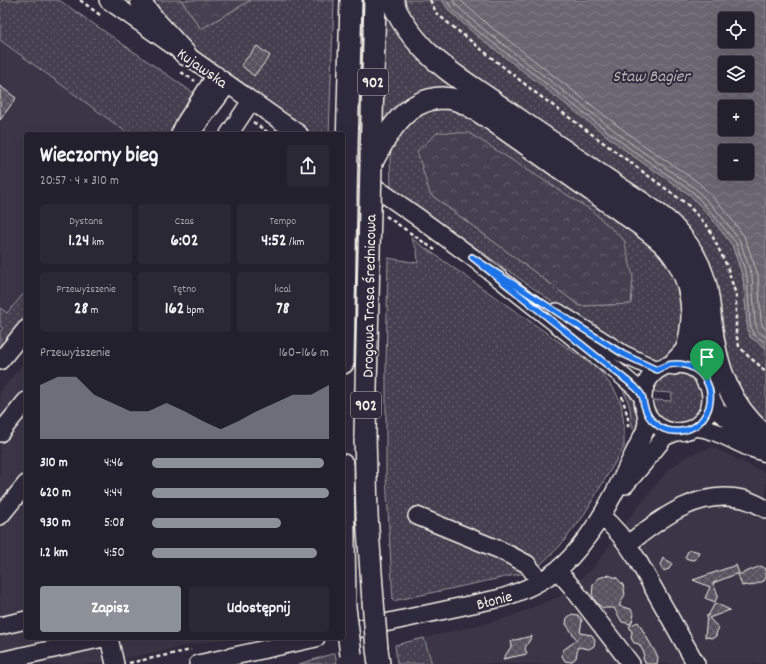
<!DOCTYPE html>
<html lang="pl">
<head>
<meta charset="utf-8">
<style>
  body { margin:0; font-family:Dekko,sans-serif; background:#2b2836; color:#f1f3f6; height:100vh; display:flex; flex-direction:column; font-size:15px; white-space:nowrap }
  * { box-sizing:border-box; margin:0 }
  p { font-size:13px; color:#a3a3aa }
  .icon { flex:none; width:22px; height:22px; fill:none; stroke:currentColor; stroke-width:2; stroke-linecap:round; stroke-linejoin:round }
  .map { position:relative; flex:1; overflow:hidden }
  .details { position:absolute; left:24px; top:132px; width:321px; height:508px; display:flex; flex-direction:column; background:#23202e; border-radius:4px; box-shadow:0 4px 16px #0002,0 0 0 1px #403e4a }
  .details>* { flex:none }
  .buttons { position:absolute; left:718px; top:12px; display:grid; gap:8px }
  .buttons a { display:grid; place-items:center; width:36px; height:36px; border-radius:4px; background:#23202e; box-shadow:0 4px 16px #0002,0 0 0 1px #403e4a; font-size:20px }
  .pin { position:absolute; display:grid; place-items:center; width:34px; height:34px; color:#fff; margin:-41px -17px; border-radius:50% 50% 50% 0; rotate:-45deg; box-shadow:0 0 4px #0007 }
  .pin .icon { rotate:45deg }
  .round { display:grid; place-items:center; flex:none; width:42px; height:42px; border-radius:4px; background:#2b2836 }
  .summary { display:flex; align-items:center; justify-content:space-between; height:68px; padding:0 16px }
  h1 { font-size:22px; font-weight:800; line-height:30px }
  .stats { display:grid; grid-template-columns:repeat(3,1fr); gap:6px; height:68px; padding:4px 16px }
  .stats div { display:grid; align-content:center; border-radius:4px; background:#2b2836; text-align:center }
  .stats b { font-size:17px; font-weight:800 }
  .stats small { font-size:11px; font-weight:400 }
  .stats p { font-size:11px }
  .chart { height:112px; padding:8px 16px }
  .chart p { display:flex; justify-content:space-between }
  .chart svg { width:100%; height:72px; margin-top:4px; fill:#8c9099; opacity:.7 }
  .primary-button { display:flex; gap:8px; margin-top:auto; padding:8px 16px }
  .primary-button a { flex:1; height:46px; border-radius:4px; background:#8c9099; color:#fff; font-size:16px; font-weight:800; line-height:46px; text-align:center }
  .primary-button a+a { background:#2b2836; color:#f1f3f6 }
  ul { padding:0 16px; list-style:none; font-size:13px }
  li { display:grid; grid-template-columns:64px 48px 1fr; align-items:center; height:30px }
  li i { height:10px; border-radius:5px; background:#8c9099 }
  .map>svg:first-child { display:block }
</style>
</head>
<body>
<div class="map">
<svg width="766" height="664" viewBox="0 0 766 664">
  <defs>
    <pattern id="green-dots" width="8" height="8" patternUnits="userSpaceOnUse"><rect width="8" height="8" fill="#454050"/><path d="M2 2h.1M6 6h.1" fill="none" stroke="#605c69" stroke-width="1.8" stroke-linecap="round"/></pattern>
    <pattern id="forest-crowns" width="20" height="18" patternUnits="userSpaceOnUse"><rect width="20" height="18" fill="#454050"/><path d="M2 6a3 3 0 1 1 6 0M12 15a3 3 0 1 1 6 0" fill="none" stroke="#605c69"/></pattern>
    <pattern id="water-waves" width="16" height="10" patternUnits="userSpaceOnUse"><rect width="16" height="10" fill="#6a6670"/><path d="M0 5q4-4 8 0t8 0" fill="none" stroke="#807c84"/></pattern>
    <pattern id="building-cross-hatch" width="8" height="8" patternUnits="userSpaceOnUse"><rect width="8" height="8" fill="#56525f"/><path d="M0 0l8 8M0 8l8-8" fill="none" stroke="#6f6b76"/></pattern>
  </defs>
  <rect width="100%" height="100%" fill="#2f2a3d"/>
  <filter id="ink" filterUnits="userSpaceOnUse"><feTurbulence type="fractalNoise" baseFrequency=".025" numOctaves="2"/><feDisplacementMap in="SourceGraphic" scale="8" xChannelSelector="R" yChannelSelector="G"/><feConvolveMatrix kernelMatrix="1 2 1 2 8 2 1 2 1" color-interpolation-filters="sRGB"/></filter>
  <g filter="url(#ink)">
    <!-- built -->
    <path fill="#3b3647" d="M0,40L129,134H26V291L7,313L0,308Z
      M26,360V565L24,568H26V638H225L97,664H0V392Z
      M712,447L766,473V664H432L424,638L504,619L561,596L594,567L626,522L668,470L687,456Z"/>
    <!-- green -->
    <path fill="url(#green-dots)" stroke="#9c989c" fill-rule="evenodd" d="M2,0H59L195,94L170,134H129L0,40V3Z
      M147,0H181L201,29L251,0H334L329,134H313L209,62L167,26Z
      M401,0H442L450,12L630,154L690,195L712,219L732,245L743,277L747,324L750,337L766,348V429L734,390L680,220L579,148L527,117L439,54L419,34Z
      M385,5L681,257L454,92L386,123L382,122Z
      M450,105L471,113L624,220L672,265L685,309L679,341L672,352L662,359H648L584,324L391,188L390,157L393,142L412,115ZM430,194L631,304L580,306Z
      M411,238L598,369L614,389L621,403L624,425V447L582,518L559,547L541,564L524,573L393,601L386,476V368L388,258L418,263L417,250Z
      M26,291V318L0,349V331L3,328L0,326V308L7,313Z
      M674,372C677,372 680,372 683,373C714,381 705,427 674,423C663,422 657,415 652,405L655,400L671,401L672,393L655,392L653,387C659,379 664,375 674,372Z
      M619,383L632,392L640,423L639,433L633,429L632,426L630,408L626,396Z
      M424,638L432,664H397L395,645Z
      M335,653L337,664H299Z"/>
    <!-- forest -->
    <path fill="url(#forest-crowns)" stroke="#9c989c" d="M181,0H251L201,29Z
      M438,132L469,133L591,210L624,240L633,277L631,304L580,306L430,194L417,151Z"/>
    <!-- water -->
    <path fill="url(#water-waves)" stroke="#a19ea0" fill-rule="evenodd" d="M442,0H766V348L750,337L747,324L743,277L732,245L712,219L690,195L630,154L476,35L450,12ZM725,19H747V41H725ZM725,63H747V85H725ZM725,107H747V129H725ZM725,151H747V173H725Z"/>
    <g fill="none" stroke-linecap="round" stroke-linejoin="round">
      <!-- shore -->
      <path stroke="#bdb9b8" stroke-width="1" d="M446,0L453,10L479,32L633,151L693,192L715,217L736,243L747,277L750,323L753,334L766,343
        M453,0L457,6L482,28L636,147L696,189L719,213L740,241L752,276L755,322L758,331L766,337
        M460,0L486,23L639,142L699,183L724,209L744,236L746,241L758,275L761,321L763,327L766,330"/>
    </g>
    <!-- building -->
    <path fill="url(#building-cross-hatch)" stroke="#f4f1e8" d="M257,46L270,56L254,76L241,65Z
      M0,86L16,98L0,120Z
      M692,550L699,552L696,559L692,560L685,558L688,551Z
      M663,558L672,563L669,569L663,571L660,565Z
      M736,565L739,573L713,583L718,595L715,602L705,598L710,587L693,580Z
      M761,566L766,569V577L764,581L750,586L747,585L742,586L738,575Z
      M608,575L617,578L623,585L625,594L619,606L631,609L634,615L631,624L622,622L614,608H603L598,604L594,599L592,594L593,585L599,578Z
      M715,603L730,610L709,618L719,628L717,631L716,636L713,638L705,637L707,615L708,616Z
      M572,614L578,615L582,620L580,633L592,635L595,640L594,646L589,649L578,647L576,658L571,662L565,661L562,656L563,650L577,640L566,624L567,618Z
      M638,622L658,657L657,664H646L643,659L644,653L639,644L634,643L631,638L632,632L629,626Z
      M532,636L525,648L527,654L503,659L512,645L511,641Z"/>
    <g fill="none" stroke-linecap="round" stroke-linejoin="round">
      <!-- minor casing -->
      <g stroke="#f4f1e8" stroke-width="20">
        <path id="minor" d="M108,0L299,134
          M190,133L194,129L228,84
          M180,134L185,123L216,75
          M229,134L251,101
          M343,165L419,218L472,257L620,374L635,387L643,397
          M557,312L623,354L657,370
          M0,361L26,329
          M643 398a34 34 0 1 1 68 0a34 34 0 1 1-68 0Z
          M711,398L717,410L720,413L763,443
          M695,427C714,429 730,439 748,447C754,449 760,451 766,453
          M0,433L26,401
          M625,485L643,464L662,440L664,437L676,432
          M0,516L26,484
          M417,516L500,550L527,564L540,581
          M601,516C616,528 627,543 637,559L696,664
          M628,544C662,518 697,489 743,499C751,501 759,505 766,509
          M557,570L572,587L631,664
          M0,626L26,620
          M343,632L501,598C527,590 553,577 571,557C605,520 623,474 645,431L647,423L646,412
          M109,638L115,664
          M0,661L103,638
          M198,664L316,638"/>
      </g>
      <!-- major casing -->
      <g stroke="#f4f1e8" stroke-width="24">
        <path id="major" d="M141,0L143,6L154,20L186,55
          M393,0C394,4 395,8 397,12C403,24 414,38 423,48C444,70 471,86 495,103C536,132 578,160 619,188C637,200 656,211 671,225C685,240 697,256 703,276C709,291 709,307 711,323C716,367 730,408 766,436
          M347,146L351,0
          M371,159L375,0
          M371,164C386,135 405,99 442,98C448,98 454,99 460,101C471,106 481,113 492,120L638,223C649,231 660,239 669,249C687,271 695,301 691,329C690,336 689,344 686,350C683,355 678,359 674,364
          M370,209L365,434L367,515L373,601
          M706,328L702,356V362L707,381
          M343,363L346,201
          M343,465L345,607
          M377,649L379,664"/>
      </g>
      <!-- path -->
      <path stroke="#f4f1e8" stroke-width="2.5" stroke-dasharray="4 3" stroke-linecap="butt" d="M80,0L100,15
        M430,0L437,14L536,93L688,205L708,227L727,266L736,295V334L739,346L748,356L759,365L766,373
        M181,72L195,81
        M253,122L270,134
        M386,216L435,250
        M622,396L628,418V430
        M129,663L191,650"/>
      <!-- minor -->
      <use href="#minor" stroke="#2f2a3d" stroke-width="17"/>
      <!-- major -->
      <use href="#major" stroke="#2f2a3d" stroke-width="21"/>
      <!-- major-bridge casing -->
      <g stroke="#f4f1e8" stroke-width="24" stroke-linecap="butt">
        <path id="major-bridge" d="M346,201L347,146
          M370,209L371,164
          M373,601L377,649
          M345,607L351,655"/>
      </g>
      <!-- major-bridge -->
      <use href="#major-bridge" stroke="#2f2a3d" stroke-width="21"/>
    </g>
  </g>
  <g fill="none" stroke-linecap="round" stroke-linejoin="round" filter="url(#ink)">
    <!-- route casing -->
    <g stroke="#fff" stroke-width="8">
      <path id="route" d="M472,257L580,327L623,354L657,370C663,367 668,364 674,364C704,362 720,394 704,417C699,425 690,430 681,431C672,432 662,430 655,423C649,419 646,412 644,405C643,403 644,399 642,396C641,393 637,389 635,387Z"/>
    </g>
    <!-- route -->
    <use href="#route" stroke="#1a73e8" stroke-width="5"/>
  </g>
  <g text-anchor="middle" stroke-width="4" stroke-linejoin="round" paint-order="stroke">
    <!-- shield labels -->
    <g fill="#2f2a3d" stroke="#b9b5b5" stroke-width="1">
      <rect x="358" y="69" width="30" height="26" rx="3"/>
      <rect x="351" y="392" width="30" height="26" rx="3"/>
    </g>
    <g font-size="15" font-weight="bold" fill="#f4f1e8">
      <text x="373" y="87">902</text>
      <text x="366" y="410">902</text>
    </g>
    <!-- street labels -->
    <g font-size="16" fill="#f4f1e8" stroke="#2f2a3d">
      <text transform="translate(203 67) rotate(35)" y="6">Kujawska</text>
      <text transform="translate(368 296) rotate(-89)" y="6">Drogowa Trasa Średnicowa</text>
      <text transform="translate(494 599) rotate(-15)" y="6">Błonie</text>
    </g>
    <!-- water labels -->
    <g font-size="17" font-style="italic" fill="#b6b2b2" stroke="#2f2a3d">
      <text x="651" y="81">Staw Bagier</text>
    </g>
  </g>
</svg>
<div class="buttons">
<a><svg class="icon" aria-label="locate" viewBox="0 0 24 24"><circle cx="12" cy="12" r="6"/><path d="M12 2v4M12 18v4M2 12h4M18 12h4"/></svg></a>
<a><svg class="icon" aria-label="layers" viewBox="0 0 24 24"><path d="M12 4l9 5-9 5-9-5zM3 14l9 5 9-5"/></svg></a>
<a>+</a>
<a>−</a>
</div>
<div class="pin" style="left:707px;top:381px;background:#1e9e55"><svg class="icon" aria-label="arrive" viewBox="0 0 24 24"><path d="M6 21V4h12l-3 4 3 4H6"/></svg></div>
<section class="details">
<div class="summary"><div><h1>Wieczorny bieg</h1><p>20:57 · 4 × 310 m</p></div><a class="round"><svg class="icon" aria-label="share" viewBox="0 0 24 24"><path d="M12 15V3M7 8l5-5 5 5M5 13v7h14v-7"/></svg></a></div>
<div class="stats">
<div><p>Dystans</p><b>1.24<small> km</small></b></div>
<div><p>Czas</p><b>6:02</b></div>
<div><p>Tempo</p><b>4:52<small> /km</small></b></div>
</div>
<div class="stats">
<div><p>Przewyższenie</p><b>28<small> m</small></b></div>
<div><p>Tętno</p><b>162<small> bpm</small></b></div>
<div><p>kcal</p><b>78</b></div>
</div>
<div class="chart"><p><span>Przewyższenie</span>160–166 m</p>
<svg viewBox="0 0 160 44" preserveAspectRatio="none"><path d="M0 44V11L10 6L20 6L30 17L40 22L50 27L60 27L70 22L80 27L90 33L100 38L110 33L120 27L130 22L140 17L150 17L160 11V44z"/></svg>
</div>
<ul>
<li><b>310 m</b>4:46<i style="width:97%"></i></li>
<li><b>620 m</b>4:44<i style="width:100%"></i></li>
<li><b>930 m</b>5:08<i style="width:73%"></i></li>
<li><b>1.2 km</b>4:50<i style="width:93%"></i></li>
</ul>
<div class="primary-button"><a>Zapisz</a><a>Udostępnij</a></div>
</section>
</div>
</body>
</html>
